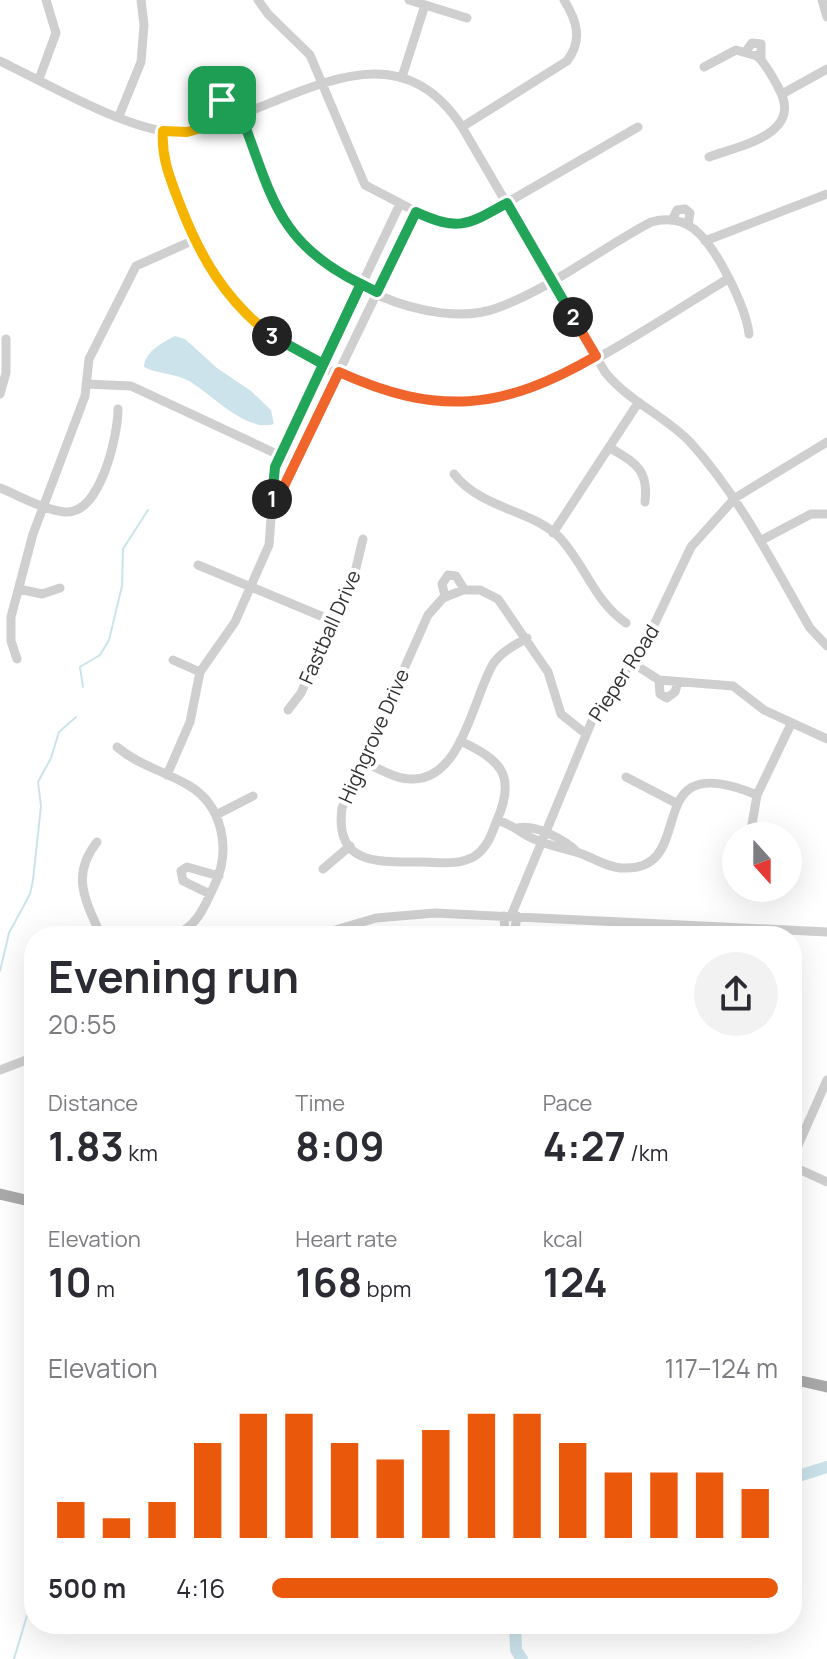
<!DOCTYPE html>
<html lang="en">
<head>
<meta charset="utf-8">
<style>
  body { margin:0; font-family:Manrope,sans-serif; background:#f2f2f3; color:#2b2b33; height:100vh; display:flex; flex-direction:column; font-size:30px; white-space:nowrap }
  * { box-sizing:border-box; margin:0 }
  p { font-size:26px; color:#7c7c81 }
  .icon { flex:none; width:44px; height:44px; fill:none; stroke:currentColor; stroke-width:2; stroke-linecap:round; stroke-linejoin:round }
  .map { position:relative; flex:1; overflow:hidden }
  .drawer { position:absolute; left:24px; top:926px; width:778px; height:708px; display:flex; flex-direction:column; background:#fff; border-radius:32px; box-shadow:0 8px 32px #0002 }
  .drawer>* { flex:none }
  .needle { width:52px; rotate:159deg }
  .tools { position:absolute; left:722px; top:822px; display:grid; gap:16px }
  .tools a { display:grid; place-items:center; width:80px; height:80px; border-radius:50%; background:#fff; box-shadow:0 8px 32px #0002; font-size:40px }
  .pin { position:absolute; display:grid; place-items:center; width:68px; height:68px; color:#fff; margin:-34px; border-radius:16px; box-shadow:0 4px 12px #0006 }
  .km { position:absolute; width:40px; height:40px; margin:-20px; border-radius:50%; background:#222; color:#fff; font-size:22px; line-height:40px; text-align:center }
  .round { display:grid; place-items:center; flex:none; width:84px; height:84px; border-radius:42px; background:#f2f2f3 }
  .headline { display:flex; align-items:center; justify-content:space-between; height:136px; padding:0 24px }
  h1 { font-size:44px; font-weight:700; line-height:60px }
  .metrics { display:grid; grid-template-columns:repeat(3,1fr); gap:12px; height:136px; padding:8px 24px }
  .metrics div { display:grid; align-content:center }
  .metrics b { font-size:40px; font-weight:700 }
  .metrics small { font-size:22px; font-weight:400 }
  .metrics p { font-size:22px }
  .chart { height:224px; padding:16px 24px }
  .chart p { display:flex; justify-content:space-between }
  .chart svg { width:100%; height:144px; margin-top:8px; stroke:#ea580c; stroke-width:6 }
  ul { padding:0 24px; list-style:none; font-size:26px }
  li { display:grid; grid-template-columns:128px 96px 1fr; align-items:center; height:60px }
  li i { height:20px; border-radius:10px; background:#ea580c }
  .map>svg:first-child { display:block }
</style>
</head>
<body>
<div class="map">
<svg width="827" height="1659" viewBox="0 0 827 1659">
  <rect width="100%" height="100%" fill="#fff"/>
  <!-- water -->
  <path fill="#cce3eb" d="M175,336L185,339L217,368L251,391L271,410L274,424C245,433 209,391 187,380C173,373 157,374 144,367C145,351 162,343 175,336Z"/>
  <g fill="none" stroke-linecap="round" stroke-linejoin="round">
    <!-- stream -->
    <path stroke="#cce3eb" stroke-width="2" d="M83,687L80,667L100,655L109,640L122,586L123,549L148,510
      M0,971L9,933L30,894L33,880L41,806L38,782L51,758L59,732L76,717
      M14,1659L34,1592"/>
    <!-- river -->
    <path stroke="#cce3eb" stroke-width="12" d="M792,1478L827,1467
      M515,1624L516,1650L522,1659"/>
    <!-- minor -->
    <path stroke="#cfcfcf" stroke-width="9" d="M258,0L268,14L310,55L365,185L438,223L457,226L475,221L638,127
      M409,0L467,18
      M822,0L827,17
      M746,51L752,43L761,44V59
      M0,61C44,82 128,131 175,132C198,133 218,123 239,115C319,86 402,34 462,127L605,372C629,402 664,415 690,442C740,497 773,564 810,628L827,646
      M704,67L736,50L757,56C766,64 772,76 778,87C805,134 742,145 709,157
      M402,77L425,5
      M39,79L56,33L46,0
      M782,94L827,69
      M241,115C254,150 264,190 284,222C318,280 433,332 497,308C552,288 600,249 651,222C666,218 681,219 694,229C716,246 746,307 749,334
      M119,116L141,62L144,25L141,0
      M222,122L220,102L225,98L245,113
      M462,127L567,61C583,40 577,21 564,0
      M163,131C161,159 172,181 181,207C194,240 207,270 229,297C284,364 406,414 491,401C562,390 663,317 728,279
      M672,220L677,210L685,209L690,213L688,225
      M705,241L827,194
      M86,384L131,386L296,463
      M0,394L6,373V339
      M609,447C635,463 649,469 645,502
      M454,474C482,510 535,510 561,539C586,567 595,602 626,623
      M0,488C20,496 44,510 65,512C100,515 118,436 118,409
      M275,504L416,212
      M553,533L638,403
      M760,541L811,514H827
      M198,565L333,621
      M19,589L42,594L60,588
      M445,596L442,584L448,575L456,576L464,589
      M17,659L11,641V617L33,534L85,396L89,359L136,266L194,240
      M173,660L200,672
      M631,662L659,680L733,686L764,710L827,739
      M659,680L660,694L667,698L675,692L678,682
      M288,710L301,693L355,572L363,539
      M460,741C500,759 517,775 497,820C492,833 488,847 475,856C459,866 438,862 421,862C380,862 334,866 342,808L428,615L443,598L463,590H480L498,599L548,672L561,714L586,734
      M117,747C138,765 164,771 188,785C223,805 231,850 215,884C204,908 198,925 174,936
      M362,761C378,768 396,780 414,779C462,778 473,698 493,664C501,652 515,645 527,638
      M167,775L190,722L200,672L235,622L269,545L275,467L400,204
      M626,777L676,803
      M216,815L253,796
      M498,820C508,824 516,828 524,834C542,845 564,848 582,854C595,859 609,868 623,868C702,872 635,744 757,795
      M518,828C535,824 566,840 577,852
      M750,836L757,795L791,724
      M97,842C70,876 86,901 101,936
      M323,869L350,846
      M210,894L183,881L181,871L187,867L219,876
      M504,916L505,936
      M511,916L596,711L645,644L691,547L735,498L827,442
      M315,936L376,918L435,913L827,932
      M514,936L517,916
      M0,1070L34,1057
      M792,1159L827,1080
      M792,1166L827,1182"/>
    <!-- major -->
    <path stroke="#aaa" stroke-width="11" d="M0,1194L34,1202
      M792,1379L827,1387"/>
  </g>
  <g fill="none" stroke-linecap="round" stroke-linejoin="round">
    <!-- split-1 casing -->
    <g stroke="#fff" stroke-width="16">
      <path id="split-1" d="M222,100H231L245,113L241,115C272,196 277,243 361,284L275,467L272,499"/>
    </g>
    <!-- split-2 casing -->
    <g stroke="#fff" stroke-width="16">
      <path id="split-2" d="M272,499V511L339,372C438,417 503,410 596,356L573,317"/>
    </g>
    <!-- split-3 casing -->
    <g stroke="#fff" stroke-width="16">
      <path id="split-3" d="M272,336L323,364L361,284L377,292L416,212C458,232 468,225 507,203L573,317"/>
    </g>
    <!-- split-4 casing -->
    <g stroke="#fff" stroke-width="16">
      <path id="split-4" d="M222,100V122L187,132L163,131C161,157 170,178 179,202C200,257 225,300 272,336"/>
    </g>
    <!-- split-1 -->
    <use href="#split-1" stroke="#22a559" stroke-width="10"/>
    <!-- split-2 -->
    <use href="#split-2" stroke="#f0652b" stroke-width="10"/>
    <!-- split-3 -->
    <use href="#split-3" stroke="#22a559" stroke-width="10"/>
    <!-- split-4 -->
    <use href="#split-4" stroke="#f5b400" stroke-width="10"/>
  </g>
  <g text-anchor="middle" stroke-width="8" stroke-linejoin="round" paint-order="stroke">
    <!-- street labels -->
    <g font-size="20" fill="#323232" stroke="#fff">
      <text transform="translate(330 627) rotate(-66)" y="7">Fastball Drive</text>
      <text transform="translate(624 673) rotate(-57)" y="7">Pieper Road</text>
      <text transform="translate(374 736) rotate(-66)" y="7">Highgrove Drive</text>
    </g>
  </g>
</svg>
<div class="tools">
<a><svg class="needle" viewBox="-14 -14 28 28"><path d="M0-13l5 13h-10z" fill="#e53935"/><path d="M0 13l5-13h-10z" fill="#7c7c81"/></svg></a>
</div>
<div class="pin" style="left:222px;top:100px;background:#1e9e55"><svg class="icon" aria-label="arrive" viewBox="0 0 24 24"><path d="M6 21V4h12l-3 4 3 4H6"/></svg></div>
<b class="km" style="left:272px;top:499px">1</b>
<b class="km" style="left:573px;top:317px">2</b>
<b class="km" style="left:272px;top:336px">3</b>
<section class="drawer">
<div class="headline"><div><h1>Evening run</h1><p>20:55</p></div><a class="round"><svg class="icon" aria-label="share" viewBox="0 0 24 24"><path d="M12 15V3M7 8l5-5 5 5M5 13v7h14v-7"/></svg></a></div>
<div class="metrics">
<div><p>Distance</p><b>1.83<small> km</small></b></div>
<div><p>Time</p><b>8:09</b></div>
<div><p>Pace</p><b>4:27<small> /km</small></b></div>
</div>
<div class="metrics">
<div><p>Elevation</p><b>10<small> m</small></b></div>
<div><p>Heart rate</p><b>168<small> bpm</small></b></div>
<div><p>kcal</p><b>124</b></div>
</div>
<div class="chart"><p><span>Elevation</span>117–124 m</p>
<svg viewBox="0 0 160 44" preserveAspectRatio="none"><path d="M5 44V33M15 44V38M25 44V33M35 44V15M45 44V6M55 44V6M65 44V15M75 44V20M85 44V11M95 44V6M105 44V6M115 44V15M125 44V24M135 44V24M145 44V24M155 44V29"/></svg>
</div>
<ul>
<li><b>500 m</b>4:16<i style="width:100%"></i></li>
</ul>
</section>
</div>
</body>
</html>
